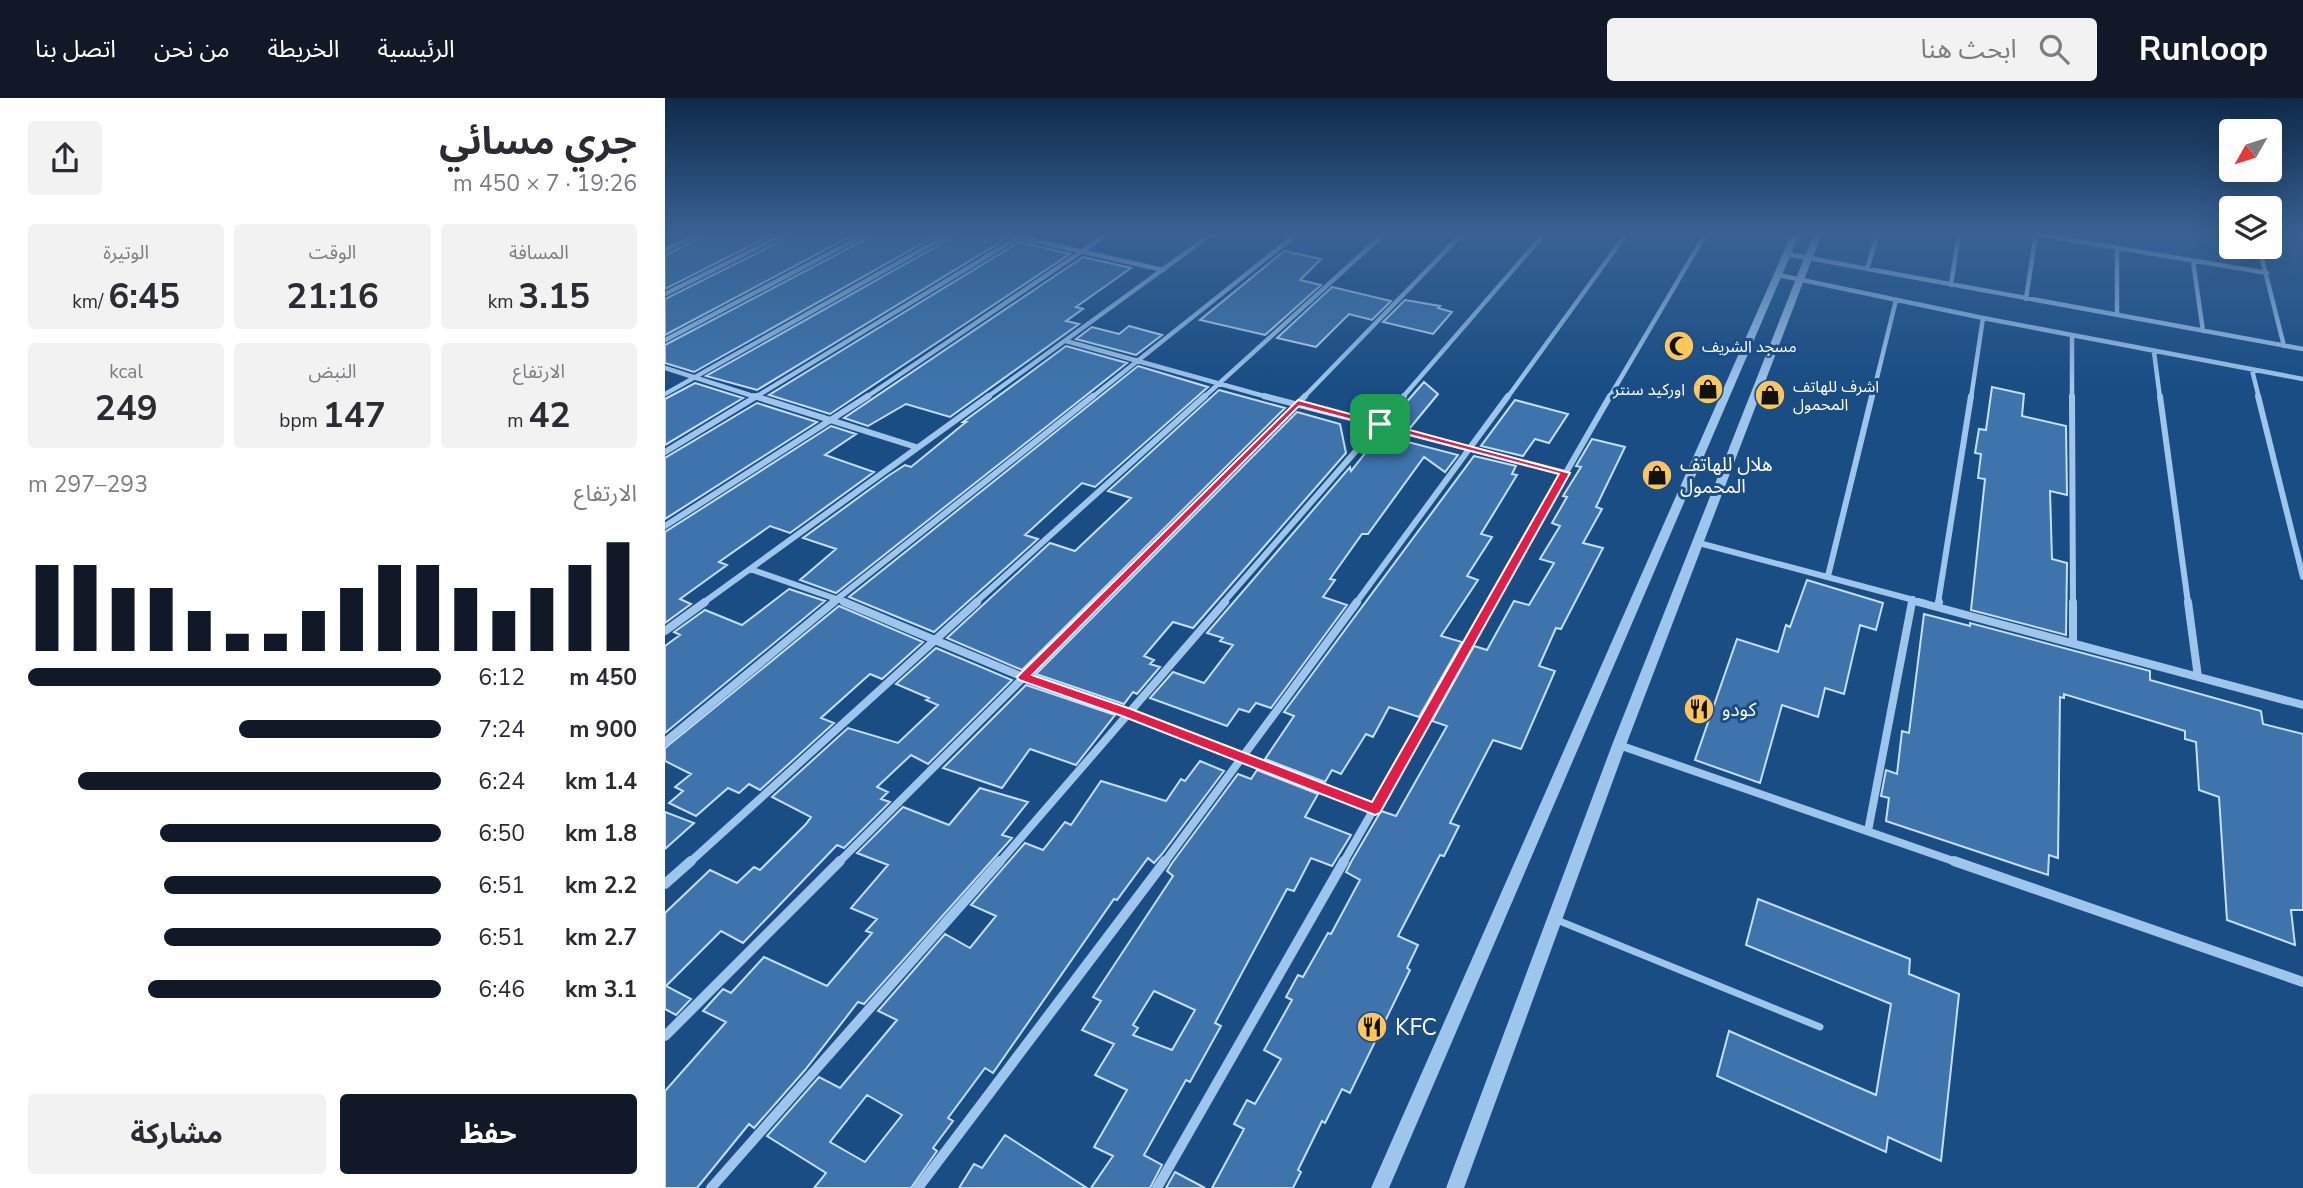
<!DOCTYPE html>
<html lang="ar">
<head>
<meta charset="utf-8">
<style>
  body { margin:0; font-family:"Nunito Sans","Noto Sans Arabic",sans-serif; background:#f2f2f3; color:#2b2b33; direction:rtl; height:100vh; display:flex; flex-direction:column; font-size:26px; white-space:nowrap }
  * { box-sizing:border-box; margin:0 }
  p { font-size:23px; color:#7c7c81 }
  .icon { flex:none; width:38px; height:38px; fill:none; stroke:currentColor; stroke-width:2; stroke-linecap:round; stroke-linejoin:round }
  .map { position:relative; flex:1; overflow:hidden; direction:ltr }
  .side { display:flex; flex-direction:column; background:#fff; width:665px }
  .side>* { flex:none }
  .needle { width:46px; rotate:231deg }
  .fabs { position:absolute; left:1554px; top:21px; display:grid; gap:14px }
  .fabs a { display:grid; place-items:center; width:63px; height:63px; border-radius:7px; background:#fff; box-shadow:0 7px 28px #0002; font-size:35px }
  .pin { position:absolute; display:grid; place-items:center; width:60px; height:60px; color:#fff; margin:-30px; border-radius:14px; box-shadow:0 4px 10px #0006 }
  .round { display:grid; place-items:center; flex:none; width:74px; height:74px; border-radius:7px; background:#f2f2f3 }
  .summary { display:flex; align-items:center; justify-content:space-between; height:119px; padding:0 28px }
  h1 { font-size:38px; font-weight:700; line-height:52px }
  .metrics { display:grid; grid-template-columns:repeat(3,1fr); gap:10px; height:119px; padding:7px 28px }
  .metrics div { display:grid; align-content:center; border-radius:7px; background:#f2f2f3; text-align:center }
  .metrics b { font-size:35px; font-weight:700 }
  .metrics small { font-size:19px; font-weight:400 }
  .metrics p { font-size:19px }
  .chart { height:196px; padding:14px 28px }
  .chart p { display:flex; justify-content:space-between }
  .chart svg { width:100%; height:126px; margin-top:7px; stroke:#111827; stroke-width:6 }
  .button { display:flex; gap:14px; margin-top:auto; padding:14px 28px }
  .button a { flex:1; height:80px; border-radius:7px; background:#111827; color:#fff; font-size:28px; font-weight:700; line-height:80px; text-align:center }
  .button a+a { background:#f2f2f3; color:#2b2b33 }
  ul { padding:0 28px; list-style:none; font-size:23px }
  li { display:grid; grid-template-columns:112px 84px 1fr; align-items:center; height:52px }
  li i { height:18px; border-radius:9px; background:#111827 }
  header { display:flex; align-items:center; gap:42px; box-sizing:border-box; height:98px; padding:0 35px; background:#111827; color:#fff }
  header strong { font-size:33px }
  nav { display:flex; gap:38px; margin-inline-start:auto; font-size:24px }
  .search { width:490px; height:63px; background:#f2f2f3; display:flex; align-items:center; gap:18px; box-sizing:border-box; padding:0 24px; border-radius:7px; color:#7c7c81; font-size:26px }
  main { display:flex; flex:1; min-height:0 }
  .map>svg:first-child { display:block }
</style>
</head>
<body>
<header>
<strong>Runloop</strong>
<div class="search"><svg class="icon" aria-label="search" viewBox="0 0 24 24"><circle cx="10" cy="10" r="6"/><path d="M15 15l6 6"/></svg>ابحث هنا</div>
<nav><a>الرئيسية</a><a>الخريطة</a><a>من نحن</a><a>اتصل بنا</a></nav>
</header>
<main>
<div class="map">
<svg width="1638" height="1090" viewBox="0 0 1638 1090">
  <rect width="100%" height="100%" fill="#194d84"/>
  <!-- building -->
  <path fill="#3e74ab" stroke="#c3def9" stroke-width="2" fill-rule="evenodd" d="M40,135H111L0,191V157L37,139Z
    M127,135H192L0,237V201L124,139Z
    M208,135H276L29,274L0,265V247L205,139Z
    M291,135H327L341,141L92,292L41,278L288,139Z
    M354,144L405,156L165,316L104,297Z
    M619,153L656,161L635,182L656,187L600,237L535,222Z
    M418,159L466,170L411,209L418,211L401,223L414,226L285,319L241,306L203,328L179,320Z
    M667,189L726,203L707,222L684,216L651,249L612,240Z
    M740,202L775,208L773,210L787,214L768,236L718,224Z
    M464,228L497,237L471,257L411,241L427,229L454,236Z
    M401,248L462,265L171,495L135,482L171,451L138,440L223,378L240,367L246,369L301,324H298Z
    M473,268L543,289L430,389L417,385L360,437L373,441L269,534L184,499Z
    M759,284L773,296L745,330L724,324Z
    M30,285L78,300L0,347V301Z
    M1327,289L1359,296L1357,318L1401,328L1402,397L1385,393L1387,461L1402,465L1401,537L1306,512L1320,381L1313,380L1316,356L1310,355L1314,331L1321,332Z
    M554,292L620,310L357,572L282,540L385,445L410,453L466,400L443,393Z
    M850,302L903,316L884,345L870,341L858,358L816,348Z
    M92,305L152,324L0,421V360Z
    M632,314L675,326L681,355L528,530L508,524L479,558L489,562L485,566L495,569L472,596L468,594L459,606L371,576Z
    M166,328L191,336L160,357L209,374L125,435L105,428L54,464L62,467L15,501L26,506L0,525V434Z
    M717,334L737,339L735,342L793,357L780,374L759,359L703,436H697L665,481L670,482L658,499L682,507L606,610L591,605L584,614L574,611L562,628L485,600L508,574L539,585L568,547L555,543L558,540L542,535L685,369L686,373Z
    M927,341L960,349L931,409L937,411L918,445L938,450L896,531L891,530L874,568L890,573L856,651L828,642L785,725L794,728L779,758L775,757L733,838L753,847L742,870L745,872L685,995L677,991L660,1025L657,1023L633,1072L636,1074L628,1090H547L579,1031L569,1026L582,1002L590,1006L616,961L599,952L627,902L621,899L633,877L638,879L663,835L666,836L695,782L681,774L686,764L716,713L731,718L782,628L767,623L809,548L822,552L849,503L864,507L889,465L875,461L895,428L887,425L902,399L898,398L916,369L911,368Z
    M809,358L851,368L847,376L852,377L816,436L827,439L802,478L813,482L776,538L797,544L754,619L724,609L708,639L701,636L676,676L667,672L660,684L600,661L629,618L619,614Z
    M1142,482L1218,505L1211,532L1195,527L1179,596L1160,590L1153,619L1117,607L1095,685L1030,662L1072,541L1113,554L1121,527L1125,529Z
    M124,491L160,503L0,635V548L15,537L9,534L40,512L77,527Z
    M174,508L258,544L217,581L205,576L156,620L169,625L95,692L84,686L74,695L63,690L31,718L4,705L18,693L10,689L26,676L0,663V650Z
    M1259,516L1305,528V525L1485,573V582L1596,613L1598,626L1638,636V812H1626L1630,847L1562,822L1554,699L1534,692L1531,644L1520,641V633L1399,596V600L1395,599L1393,760L1384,757L1383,777L1221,723L1224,700L1216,698L1221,672L1232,676L1237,633L1244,635Z
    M271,550L347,582L263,666L246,657L212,689L223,694L216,701L225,704L179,750L172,747L78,845L56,833L1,888L26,901L11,917L0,911V815L45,772L72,785L89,769L95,772L141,726L146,719L107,699L183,630L233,645L273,607L261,602L264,600L231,586Z
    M361,587L450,617L411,667L365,651L337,690L278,670Z
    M535,663L559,673L497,756L489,765L483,760L452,802L449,801L328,975L320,970L283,1020L288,1023L268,1050L272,1053L246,1090H149L161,1075L102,1038L154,979L175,990L232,922L213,913L280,836L305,850L331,818L306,807L360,745L378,752L400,724L406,727L436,683L501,703L516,681L520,683ZM202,997L237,1017L200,1064L165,1044Z
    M592,672L653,696L640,719L686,737L667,768L646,760L629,793L622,791L550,925L556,928L525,984L521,982L479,1057L497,1067L485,1090H426L448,1058L429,1049L462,992L430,977L449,946L417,932L436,903L428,899L508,778L502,773L507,765L573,676L586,681ZM489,893L530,912L507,952L468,937L473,930L468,927Z
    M315,690L363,704L337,737L347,740L199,906L193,904L140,972L89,1030L84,1026L32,1090H0V993L61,924L38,913L58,891L66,895L99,859L162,888L207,835L201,833L212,821L186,810L223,767L192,755L238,709L284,727Z
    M0,714L29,725L0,751Z
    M1093,801L1245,861L1244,876L1294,896L1276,1063L1223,1039L1221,1054L1052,978L1064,933L1211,997L1226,906L1081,847Z
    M340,1037L422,1090H294L309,1066L317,1070Z
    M510,1074L540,1090H501Z"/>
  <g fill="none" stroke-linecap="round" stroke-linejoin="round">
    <!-- service -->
    <path stroke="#9ec5ec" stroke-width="7" d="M892,822L1155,929"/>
    <!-- minor-far3 -->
    <path stroke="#9ec5ec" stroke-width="4.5" d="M335,135L498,172
      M1370,136L1602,175
      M1594,149L1619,248
      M1452,150V217
      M0,152L35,135
      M1122,156L1638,251
      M1528,163L1538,233
      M1202,171L1213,135
      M1113,177L1318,220L1638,281
      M1286,187L1294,135
      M0,196L122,135
      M1361,201L1371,135
      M1407,238V300
      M0,242L203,135
      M401,243L606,300
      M1489,254L1495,300
      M0,270L94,300
      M1587,272L1594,300
      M0,296L286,135
      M89,300L360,135
      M200,300L444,135
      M321,300L548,135
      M426,300L633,135
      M538,300L720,135
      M638,300L798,135
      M737,300L880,135
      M842,300L962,135
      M944,300L1041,135
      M1207,300L1231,202
      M1306,300L1318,220"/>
    <!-- minor-far2 -->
    <path stroke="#9ec5ec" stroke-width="6" d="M89,298L251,349
      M599,298L900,375
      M1407,298L1408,505
      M1495,298L1523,505
      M1593,298L1638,479
      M0,354L92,298
      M0,428L203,298
      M1034,445L1260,505
      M85,471L183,505
      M1163,478L1207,298
      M38,505L324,298
      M167,505L428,298
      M310,505L540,298
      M433,505L640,298
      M558,505L739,298
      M691,505L843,298
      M826,505L945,298
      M1247,505L1248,501
      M1273,505L1306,298"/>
    <!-- minor-far1 -->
    <path stroke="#9ec5ec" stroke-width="8" d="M179,504L358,579L462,614L710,711
      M1253,504L1638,607
      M1408,504V544
      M1523,504L1533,579
      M1273,507L1274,504
      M0,533L40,504
      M0,644L169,504
      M954,647L1294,765
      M1203,733L1247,504
      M24,765L312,504
      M173,765L434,504
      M334,765L560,504
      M499,765L692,504
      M678,765L827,504"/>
    <!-- minor -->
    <path stroke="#9ec5ec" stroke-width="10" d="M1289,763L1638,884
      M0,786L26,763
      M0,938L175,763
      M46,1090L335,763
      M253,1090L500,763
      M492,1090L679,763"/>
    <!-- tertiary -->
    <path fill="#9ec5ec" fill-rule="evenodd" d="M1127,135H1135L724,1090H706Z
      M1149,135H1157L961,647L799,1090H781L947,647Z"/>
  </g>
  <!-- sky -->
  <linearGradient id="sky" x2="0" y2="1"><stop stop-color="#0e2a49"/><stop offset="0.47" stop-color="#386294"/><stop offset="1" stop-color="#386294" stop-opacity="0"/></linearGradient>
  <rect width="1638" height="288" fill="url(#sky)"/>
  <!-- route -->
  <path fill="#e11d48" stroke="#fff" stroke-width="2" fill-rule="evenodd" d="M633,302L905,375L715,715L710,717L457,618L354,582L352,579ZM634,308L894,376L707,704L466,611L367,577Z"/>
  <!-- icons -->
  <defs>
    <g id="mosque-disc" transform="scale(1.575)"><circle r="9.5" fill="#ffc659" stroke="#194d84"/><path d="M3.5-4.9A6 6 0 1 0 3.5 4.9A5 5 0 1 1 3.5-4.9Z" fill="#111"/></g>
    <g id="shop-disc" transform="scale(1.575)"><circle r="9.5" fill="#ffc659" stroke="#194d84"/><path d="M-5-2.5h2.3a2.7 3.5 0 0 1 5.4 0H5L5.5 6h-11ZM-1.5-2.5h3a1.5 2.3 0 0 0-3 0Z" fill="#111"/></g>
    <g id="restaurant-disc" transform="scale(1.575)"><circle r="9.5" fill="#ffc659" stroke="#194d84"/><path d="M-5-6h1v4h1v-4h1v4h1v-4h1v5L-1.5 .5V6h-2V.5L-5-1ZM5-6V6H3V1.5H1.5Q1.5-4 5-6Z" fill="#111"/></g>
  </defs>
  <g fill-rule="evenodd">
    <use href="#mosque-disc" x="1014" y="248"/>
    <use href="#shop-disc" x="1043" y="291"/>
    <use href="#shop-disc" x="1105" y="297"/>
    <use href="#shop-disc" x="992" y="377"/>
    <use href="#restaurant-disc" x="1034" y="611"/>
    <use href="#restaurant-disc" x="707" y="929"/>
  </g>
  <g text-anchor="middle" stroke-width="6" stroke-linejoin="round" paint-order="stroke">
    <!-- far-poi labels -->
    <g font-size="16" fill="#fff" stroke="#194d84" text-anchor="start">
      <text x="1037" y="254">مسجد الشريف</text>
      <text x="1128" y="294">اشرف للهاتف<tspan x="1128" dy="18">المحمول</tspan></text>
      <text x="1020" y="297" text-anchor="end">اوركيد سنتر</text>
    </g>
    <!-- poi labels -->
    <g font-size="19" fill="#fff" stroke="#194d84" text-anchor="start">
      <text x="1015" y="373">هلال للهاتف<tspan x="1015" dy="22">المحمول</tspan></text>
      <text x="1057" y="618">كودو</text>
    </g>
    <!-- near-poi labels -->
    <g font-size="23" fill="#fff" stroke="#194d84" text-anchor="start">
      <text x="730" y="937">KFC</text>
    </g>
  </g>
</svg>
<div class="fabs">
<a><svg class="needle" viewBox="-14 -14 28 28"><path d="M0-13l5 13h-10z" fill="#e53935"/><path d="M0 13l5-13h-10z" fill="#7c7c81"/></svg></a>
<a><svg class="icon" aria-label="layers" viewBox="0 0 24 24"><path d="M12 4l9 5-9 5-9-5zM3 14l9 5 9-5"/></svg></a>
</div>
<div class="pin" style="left:715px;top:326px;background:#1e9e55"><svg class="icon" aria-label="arrive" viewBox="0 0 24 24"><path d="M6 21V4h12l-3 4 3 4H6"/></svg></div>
</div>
<section class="side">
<div class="summary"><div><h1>جري مسائي</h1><p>19:26 · 7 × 450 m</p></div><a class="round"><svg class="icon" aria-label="share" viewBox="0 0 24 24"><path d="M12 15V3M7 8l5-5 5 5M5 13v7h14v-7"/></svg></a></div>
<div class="metrics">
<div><p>المسافة</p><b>3.15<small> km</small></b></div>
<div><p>الوقت</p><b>21:16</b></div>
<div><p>الوتيرة</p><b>6:45<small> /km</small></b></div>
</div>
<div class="metrics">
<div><p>الارتفاع</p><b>42<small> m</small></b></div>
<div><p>النبض</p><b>147<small> bpm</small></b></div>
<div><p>kcal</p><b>249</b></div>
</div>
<div class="chart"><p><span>الارتفاع</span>293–297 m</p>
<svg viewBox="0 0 160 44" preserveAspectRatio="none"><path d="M5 44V14M15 44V14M25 44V22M35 44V22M45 44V30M55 44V38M65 44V38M75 44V30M85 44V22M95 44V14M105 44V14M115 44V22M125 44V30M135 44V22M145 44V14M155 44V6"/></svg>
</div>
<ul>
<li><b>450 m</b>6:12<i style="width:100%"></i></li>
<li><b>900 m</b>7:24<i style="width:49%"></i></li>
<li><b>1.4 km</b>6:24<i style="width:88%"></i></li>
<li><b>1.8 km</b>6:50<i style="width:68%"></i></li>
<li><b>2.2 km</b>6:51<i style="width:67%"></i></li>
<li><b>2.7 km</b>6:51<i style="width:67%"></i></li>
<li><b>3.1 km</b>6:46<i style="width:71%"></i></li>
</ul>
<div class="button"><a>حفظ</a><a>مشاركة</a></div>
</section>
</main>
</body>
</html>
